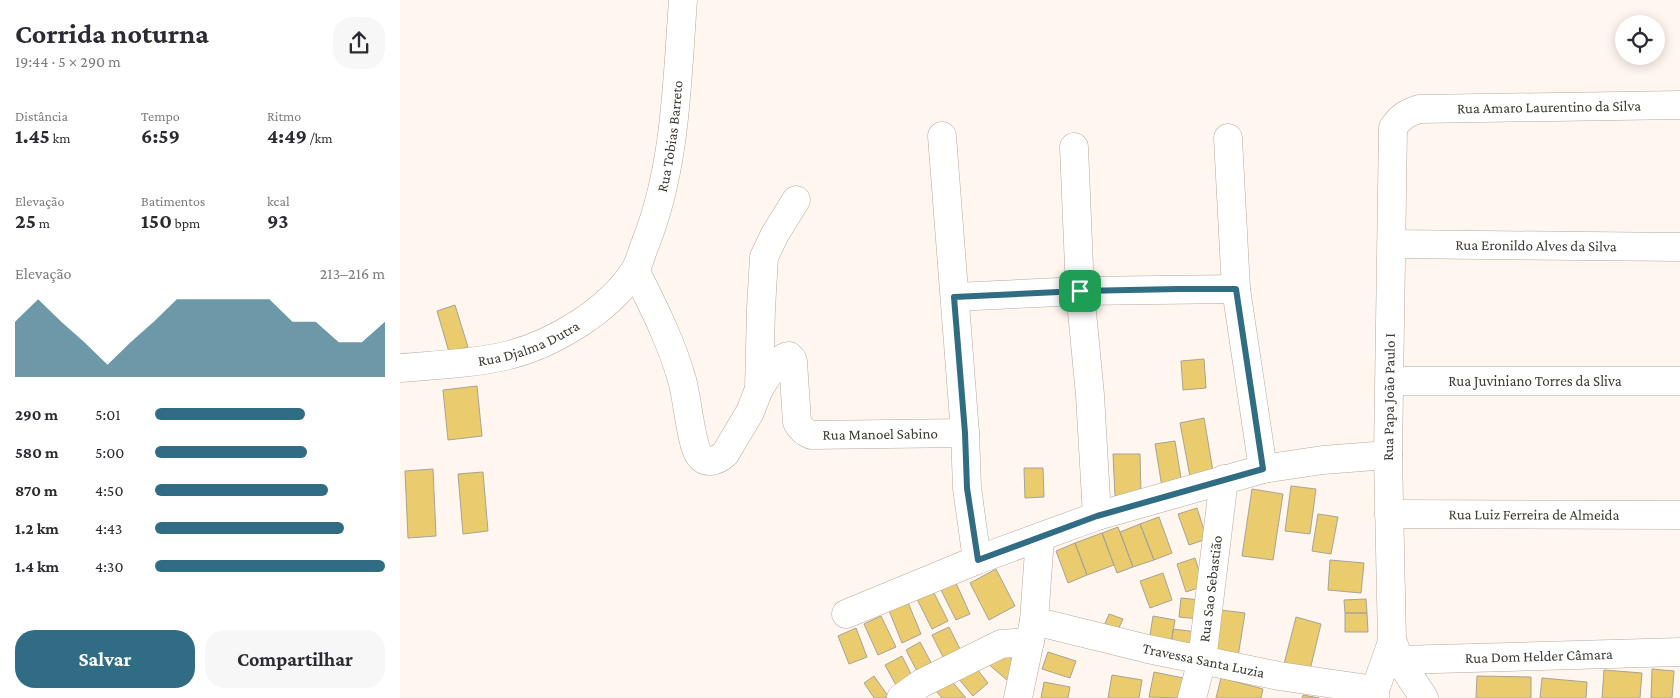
<!DOCTYPE html>
<html lang="pt">
<head>
<meta charset="utf-8">
<style>
  body { margin:0; font-family:"Crimson Pro",serif; background:#f7f7f7; color:#2b2b33; height:100vh; display:flex; flex-direction:column; font-size:19px; white-space:nowrap }
  * { box-sizing:border-box; margin:0 }
  p { font-size:16px; color:#7c7c81 }
  .icon { flex:none; width:28px; height:28px; fill:none; stroke:currentColor; stroke-width:2; stroke-linecap:round; stroke-linejoin:round }
  .map { position:relative; flex:1; overflow:hidden }
  .drawer { display:flex; flex-direction:column; background:#fff; width:400px }
  .drawer>* { flex:none }
  .controls { position:absolute; left:1215px; top:15px; display:grid; gap:10px }
  .controls a { display:grid; place-items:center; width:50px; height:50px; border-radius:50%; background:#fff; box-shadow:0 2px 12px #0003; font-size:25px }
  .pin { position:absolute; display:grid; place-items:center; width:42px; height:42px; color:#fff; margin:-21px; border-radius:10px; box-shadow:0 2px 8px #0006 }
  .round { display:grid; place-items:center; flex:none; width:52px; height:52px; border-radius:20px; background:#f7f7f7 }
  .summary { display:flex; align-items:center; justify-content:space-between; height:85px; padding:0 15px }
  h1 { font-size:28px; font-weight:700; line-height:38px }
  .stats { display:grid; grid-template-columns:repeat(3,1fr); gap:8px; height:85px; padding:5px 15px }
  .stats div { display:grid; align-content:center }
  .stats b { font-size:21px; font-weight:700 }
  .stats small { font-size:14px; font-weight:400 }
  .stats p { font-size:14px }
  .chart { height:140px; padding:10px 15px }
  .chart p { display:flex; justify-content:space-between }
  .chart svg { width:100%; height:90px; margin-top:5px; fill:#306d84; opacity:.7 }
  .primary-button { display:flex; gap:10px; margin-top:auto; padding:10px 15px }
  .primary-button a { flex:1; height:58px; border-radius:20px; background:#306d84; color:#fff; font-size:20px; font-weight:700; line-height:58px; text-align:center }
  .primary-button a+a { background:#f7f7f7; color:#2b2b33 }
  ul { padding:0 15px; list-style:none; font-size:16px }
  li { display:grid; grid-template-columns:80px 60px 1fr; align-items:center; height:38px }
  li i { height:12px; border-radius:6px; background:#306d84 }
  main { display:flex; flex:1; min-height:0 }
  .map>svg:first-child { display:block }
</style>
</head>
<body>
<main>
<section class="drawer">
<div class="summary"><div><h1>Corrida noturna</h1><p>19:44 · 5 × 290 m</p></div><a class="round"><svg class="icon" aria-label="share" viewBox="0 0 24 24"><path d="M12 15V3M7 8l5-5 5 5M5 13v7h14v-7"/></svg></a></div>
<div class="stats">
<div><p>Distância</p><b>1.45<small> km</small></b></div>
<div><p>Tempo</p><b>6:59</b></div>
<div><p>Ritmo</p><b>4:49<small> /km</small></b></div>
</div>
<div class="stats">
<div><p>Elevação</p><b>25<small> m</small></b></div>
<div><p>Batimentos</p><b>150<small> bpm</small></b></div>
<div><p>kcal</p><b>93</b></div>
</div>
<div class="chart"><p><span>Elevação</span>213–216 m</p>
<svg viewBox="0 0 160 44" preserveAspectRatio="none"><path d="M0 44V17L10 6L20 17L30 27L40 38L50 27L60 17L70 6L80 6L90 6L100 6L110 6L120 17L130 17L140 27L150 27L160 17V44z"/></svg>
</div>
<ul>
<li><b>290 m</b>5:01<i style="width:65%"></i></li>
<li><b>580 m</b>5:00<i style="width:66%"></i></li>
<li><b>870 m</b>4:50<i style="width:75%"></i></li>
<li><b>1.2 km</b>4:43<i style="width:82%"></i></li>
<li><b>1.4 km</b>4:30<i style="width:100%"></i></li>
</ul>
<div class="primary-button"><a>Salvar</a><a>Compartilhar</a></div>
</section>
<div class="map">
<svg width="1280" height="698" viewBox="0 0 1280 698">
  <rect width="100%" height="100%" fill="#fff6ef"/>
  <!-- building -->
  <path fill="#eacb6d" stroke="#a8a394" d="M55,305L68,347L49,352L37,311Z
    M804,359L806,388L783,390L781,361Z
    M77,386L82,436L48,440L43,390Z
    M804,418L814,477L791,482L780,423Z
    M775,441L782,484L762,487L755,444Z
    M713,454H740L741,495L715,496Z
    M624,468H643L644,497L625,498Z
    M33,469L36,536L8,538L5,471Z
    M83,472L88,531L63,534L58,474Z
    M891,486L916,489L910,534L885,531Z
    M852,489L883,494L873,560L842,556Z
    M797,508L807,539L789,545L778,514Z
    M918,514L938,517L931,554L912,551Z
    M759,517L772,553L754,560L740,524Z
    M740,524L754,560L733,567L720,532Z
    M718,527L733,567L717,573L702,533Z
    M702,533L714,565L687,575L675,543Z
    M675,543L687,575L668,583L656,551Z
    M795,558L804,586L786,592L777,564Z
    M930,560L964,563L961,593L928,590Z
    M596,569L615,606L589,620L570,583Z
    M763,573L772,600L750,608L740,581Z
    M556,583L570,614L556,620L541,590Z
    M533,591L548,621L532,629L517,599Z
    M781,598L801,600L799,619L779,617Z
    M966,599L967,613H945L944,600Z
    M507,600L521,634L502,643L488,608Z
    M821,610L845,613L838,657L814,653Z
    M945,613H967L968,632H945Z
    M709,614L723,619L717,632L704,626Z
    M481,616L496,647L478,655L464,624Z
    M753,616L775,620L771,645L749,642Z
    M896,617L921,624L910,670L884,664Z
    M549,627L562,653L545,661L532,635Z
    M456,628L467,657L449,664L438,636Z
    M773,629L797,632L794,650L771,647Z
    M520,642L534,668L519,675L506,650Z
    M599,649L619,665L607,680L587,663Z
    M648,652L676,661L670,678L642,669Z
    M502,656L513,678L497,687L485,665Z
    M573,664L588,683L573,696L557,677Z
    M1252,669L1274,671L1272,698H1251Z
    M1204,670L1242,673L1240,698H1202Z
    M754,672L783,678L779,698L749,697Z
    M712,675L742,680L739,698H708Z
    M474,676L488,696L485,698H474L464,683Z
    M1077,676L1131,677V698H1076Z
    M549,678L566,698H542L535,690Z
    M821,678L863,689L861,698H816Z
    M1142,678L1187,682L1186,698H1140Z
    M644,682L670,687L668,698H641Z
    M903,695L919,698H902Z"/>
  <g fill="none" stroke-linecap="round" stroke-linejoin="round">
    <!-- minor casing -->
    <g stroke="#b7a89e" stroke-width="29">
      <g id="minor">
        <path d="M542,136L565,433L567,488L577,560"/>
        <path d="M828,138L836,289L863,469"/>
        <path d="M674,147L680,291L690,395L697,516"/>
        <path id="s1" d="M992,244L1280,247"/>
        <path d="M235,270C253,306 271,341 282,380C287,396 291,444 299,455C306,465 317,461 325,454L350,412L359,389L361,309L364,257L375,234L396,200"/>
        <path d="M555,297L680,291L836,289"/>
        <path id="s2" d="M0,368C35,365 71,364 105,356C152,345 209,311 235,270C240,262 242,251 246,242C276,166 277,81 283,0"/>
        <path id="s3" d="M990,381H1280"/>
        <path id="s4" d="M359,389C366,379 377,357 389,356L392,359L393,362L397,422C401,429 404,432 411,435L565,433"/>
        <path id="s5" d="M989,514L1280,515"/>
        <path d="M446,614L577,560L697,516L863,469L923,460L988,455"/>
        <path id="s6" d="M634,621L748,649L879,676L975,690"/>
        <path d="M994,645L999,660L1024,698"/>
        <path id="s7" d="M999,660L1280,652"/>
        <path d="M501,698L522,683L601,644L630,642"/>
        <path d="M618,698L634,621L640,537"/>
        <path id="s8" d="M792,698L802,660L824,479"/>
        <path id="s9" d="M975,698V690L992,642L988,455L993,128C1000,117 1007,113 1019,109L1280,105"/>
      </g>
    </g>
    <!-- minor -->
    <use href="#minor" stroke="#fff" stroke-width="28"/>
  </g>
  <g fill="none" stroke-linecap="round" stroke-linejoin="round">
    <!-- route casing -->
    <g stroke="#fff" stroke-width="10">
      <path id="route" d="M778,289H836L863,469L697,516L578,560L567,488L565,433L554,297L680,291Z"/>
    </g>
    <!-- route -->
    <use href="#route" stroke="#306d84" stroke-width="6"/>
  </g>
  <g text-anchor="middle" stroke-width="5" stroke-linejoin="round" paint-order="stroke">
    <!-- street labels -->
    <g font-size="15" fill="#3f3a35" stroke="#fff6ef">
      <text dy="5" stroke="none"><textPath href="#s9" startOffset="736">Rua Amaro Laurentino da Silva</textPath></text>
      <text dy="5" stroke="none"><textPath href="#s2" startOffset="404">Rua Tobias Barreto</textPath></text>
      <text dy="5" stroke="none"><textPath href="#s1" startOffset="144">Rua Eronildo Alves da Silva</textPath></text>
      <text dy="5" stroke="none"><textPath href="#s2" startOffset="132">Rua Djalma Dutra</textPath></text>
      <text dy="5" stroke="none"><textPath href="#s3" startOffset="145">Rua Juviniano Torres da Sliva</textPath></text>
      <text dy="5" stroke="none"><textPath href="#s9" startOffset="304">Rua Papa João Paulo I</textPath></text>
      <text dy="5" stroke="none"><textPath href="#s4" startOffset="202">Rua Manoel Sabino</textPath></text>
      <text dy="5" stroke="none"><textPath href="#s5" startOffset="145">Rua Luiz Ferreira de Almeida</textPath></text>
      <text dy="5" stroke="none"><textPath href="#s8" startOffset="111">Rua Sao Sebastião</textPath></text>
      <text dy="5" stroke="none"><textPath href="#s7" startOffset="140">Rua Dom Helder Câmara</textPath></text>
      <text dy="5" stroke="none"><textPath href="#s6" startOffset="174">Travessa Santa Luzia</textPath></text>
    </g>
  </g>
</svg>
<div class="controls">
<a><svg class="icon" aria-label="locate" viewBox="0 0 24 24"><circle cx="12" cy="12" r="6"/><path d="M12 2v4M12 18v4M2 12h4M18 12h4"/></svg></a>
</div>
<div class="pin" style="left:680px;top:291px;background:#1e9e55"><svg class="icon" aria-label="arrive" viewBox="0 0 24 24"><path d="M6 21V4h12l-3 4 3 4H6"/></svg></div>
</div>
</main>
</body>
</html>
